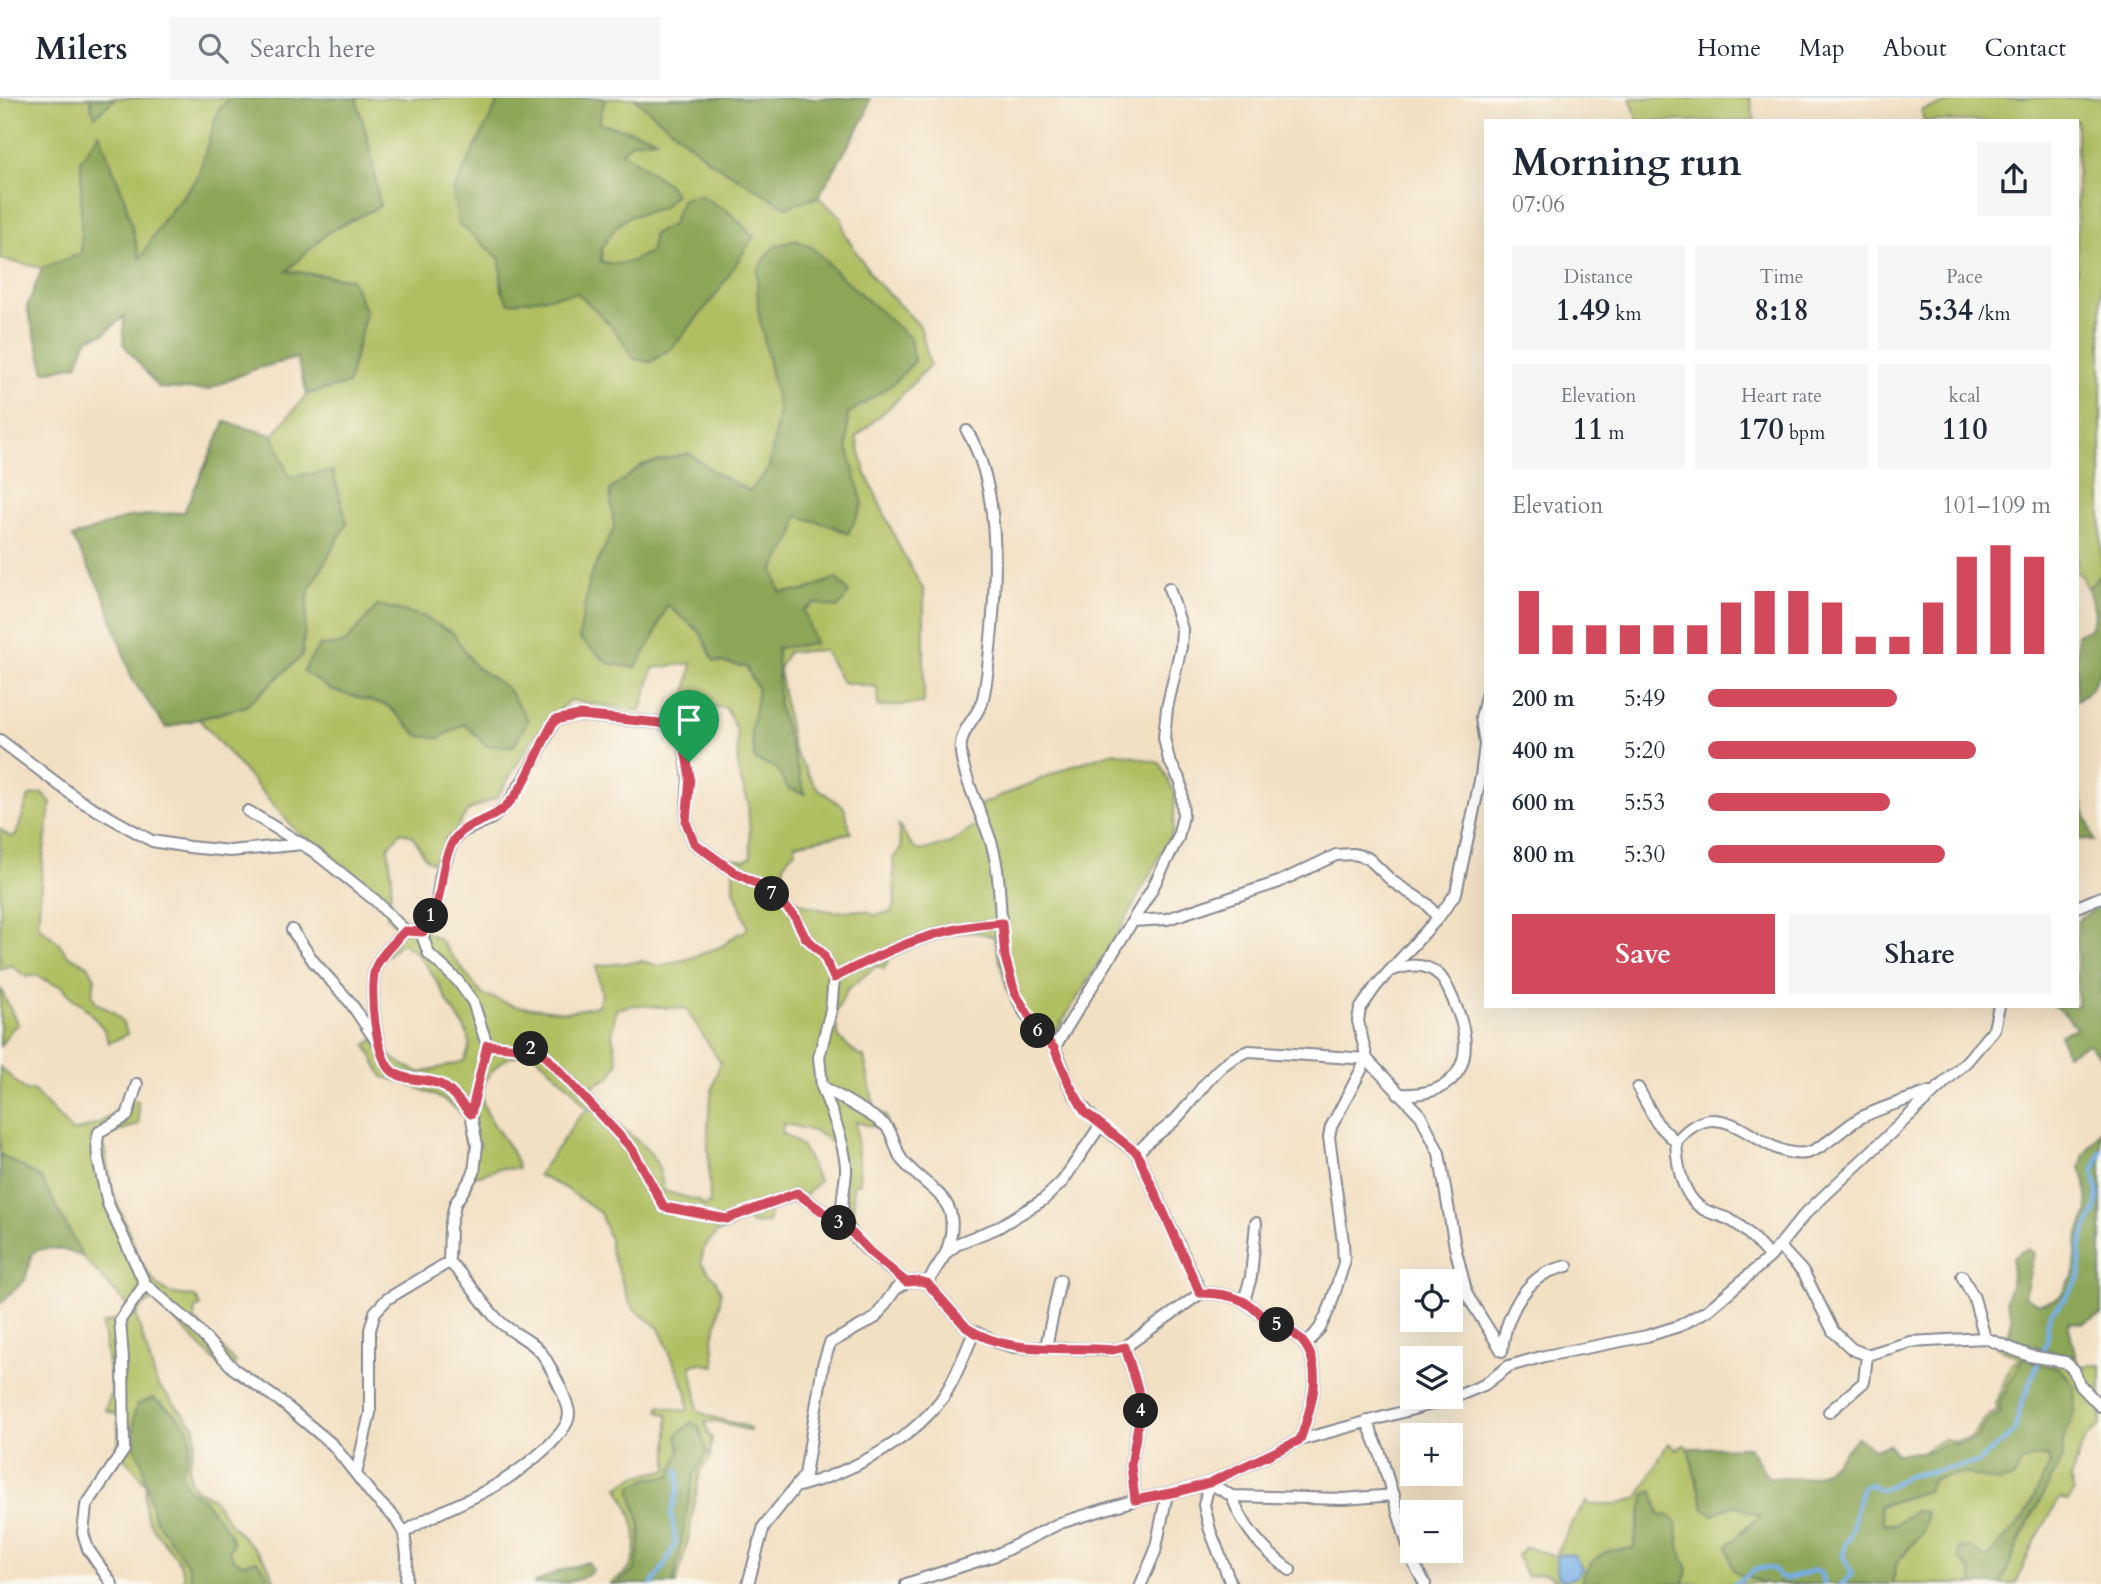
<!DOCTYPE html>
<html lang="en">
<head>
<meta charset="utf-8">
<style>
  body { margin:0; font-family:Cardo,serif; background:#f6f6f7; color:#1f2937; height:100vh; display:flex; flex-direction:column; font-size:26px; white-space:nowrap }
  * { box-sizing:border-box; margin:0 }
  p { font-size:23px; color:#747a83 }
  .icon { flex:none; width:38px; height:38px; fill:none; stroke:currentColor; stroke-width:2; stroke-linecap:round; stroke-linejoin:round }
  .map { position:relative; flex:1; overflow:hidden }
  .sheet { position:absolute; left:1484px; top:21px; width:595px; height:889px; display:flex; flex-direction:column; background:#fff; border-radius:0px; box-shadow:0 7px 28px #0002 }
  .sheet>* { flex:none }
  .fabs { position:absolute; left:1400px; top:1171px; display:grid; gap:14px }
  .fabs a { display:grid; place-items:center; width:63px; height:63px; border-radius:0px; background:#fff; box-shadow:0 7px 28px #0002; font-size:35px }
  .pin { position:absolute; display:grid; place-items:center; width:60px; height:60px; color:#fff; margin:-72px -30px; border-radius:50% 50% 50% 0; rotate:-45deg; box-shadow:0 0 7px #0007 }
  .pin .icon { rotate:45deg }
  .km { position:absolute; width:35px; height:35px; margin:-18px; border-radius:50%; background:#222; color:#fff; font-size:19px; line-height:35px; text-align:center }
  .round { display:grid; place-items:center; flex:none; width:74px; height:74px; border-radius:0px; background:#f6f6f7 }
  .head { display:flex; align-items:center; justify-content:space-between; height:119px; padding:0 28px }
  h1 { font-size:38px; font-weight:700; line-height:52px }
  .figures { display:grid; grid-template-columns:repeat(3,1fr); gap:10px; height:119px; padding:7px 28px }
  .figures div { display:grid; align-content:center; border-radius:0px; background:#f6f6f7; text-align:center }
  .figures b { font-size:30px; font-weight:700 }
  .figures small { font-size:19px; font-weight:400 }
  .figures p { font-size:19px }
  .chart { height:196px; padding:14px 28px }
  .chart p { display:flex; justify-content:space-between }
  .chart svg { width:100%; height:126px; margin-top:7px; stroke:#d1495b; stroke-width:6 }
  .cta { display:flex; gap:14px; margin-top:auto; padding:14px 28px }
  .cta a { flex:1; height:80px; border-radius:0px; background:#d1495b; color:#fff; font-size:28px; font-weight:700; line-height:80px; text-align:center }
  .cta a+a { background:#f6f6f7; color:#1f2937 }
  ul { padding:0 28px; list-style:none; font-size:23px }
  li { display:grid; grid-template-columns:112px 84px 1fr; align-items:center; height:52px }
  li i { height:18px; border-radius:9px; background:#d1495b }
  header { display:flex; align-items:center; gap:42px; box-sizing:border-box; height:98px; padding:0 35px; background:#fff; border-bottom:2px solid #e0e1e3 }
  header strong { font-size:33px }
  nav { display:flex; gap:38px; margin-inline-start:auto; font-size:24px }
  .search { width:490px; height:63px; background:#f6f6f7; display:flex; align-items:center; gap:18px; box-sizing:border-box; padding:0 24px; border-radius:0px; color:#747a83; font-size:26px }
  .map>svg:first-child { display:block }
</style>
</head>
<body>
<header>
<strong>Milers</strong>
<div class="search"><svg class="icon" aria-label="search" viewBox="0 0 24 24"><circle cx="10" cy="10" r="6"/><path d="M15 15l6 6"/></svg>Search here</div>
<nav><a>Home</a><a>Map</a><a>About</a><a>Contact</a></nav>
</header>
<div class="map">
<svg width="2101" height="1486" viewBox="0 0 2101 1486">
  <rect width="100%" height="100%" fill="#fbf7ec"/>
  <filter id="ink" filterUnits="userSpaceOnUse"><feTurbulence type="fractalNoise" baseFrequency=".0143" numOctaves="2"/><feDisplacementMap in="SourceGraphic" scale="14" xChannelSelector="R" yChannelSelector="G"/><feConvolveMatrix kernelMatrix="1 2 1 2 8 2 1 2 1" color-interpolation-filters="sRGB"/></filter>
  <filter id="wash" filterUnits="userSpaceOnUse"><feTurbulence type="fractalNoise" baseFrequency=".00686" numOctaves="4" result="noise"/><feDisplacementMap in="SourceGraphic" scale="28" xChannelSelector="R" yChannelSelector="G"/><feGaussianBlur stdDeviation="1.57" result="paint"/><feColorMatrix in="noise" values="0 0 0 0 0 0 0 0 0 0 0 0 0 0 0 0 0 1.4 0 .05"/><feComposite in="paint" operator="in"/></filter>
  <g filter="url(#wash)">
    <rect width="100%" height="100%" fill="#f2e0c3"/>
    <!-- green -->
    <path fill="#b0bf62" stroke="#667760" stroke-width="2" fill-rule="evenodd" d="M0,0H229L218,13L197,81L163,122L140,162L124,99L99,36L81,62V156L42,170L0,161Z
      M356,0H634L751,87L786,109L818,99L841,119L846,138L874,181L920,228L930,267L893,306L856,339L866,376L901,452L924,493V605L878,609L877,589L842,584L824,552L788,554L779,571L793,651L816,689L844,709L851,735L795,746V753C779,764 785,777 779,792C792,803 813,810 830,813C846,815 861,808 874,817L891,814L895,806L893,760L901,750L898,726L913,749L920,753L950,745L980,725L975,709L1074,667L1114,654L1160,665L1175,696L1173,733L1119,834L1055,935L1046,931L1033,943L1007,892L994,839C959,826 922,844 890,859L884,871L880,868L875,869L847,892L836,914L835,924L839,940L858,957L864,959L875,1012L886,1018L887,1024L879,1030L856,1024L860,1085L853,1087L854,1126L840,1120C840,1095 835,1072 833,1047C821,1032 802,1030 784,1026L781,1035C811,1049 804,1058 819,1083L799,1104L778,1107L771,1111L768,1125L751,1126L747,1120C736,1125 729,1133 717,1134L704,1150L701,1165L715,1181L721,1194L718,1221L713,1239L715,1268L699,1265L691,1268L697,1299V1312C706,1320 735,1324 750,1330V1333L716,1323L705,1324L709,1338L712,1339L710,1361L700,1373L688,1442L676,1486H610C616,1480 627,1477 631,1468C643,1441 632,1413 618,1389L636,1378L668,1372V1317L659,1314V1308L686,1313L688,1311L687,1295L659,1230L635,1212L629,1204L610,1150V1142L600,1115L565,1090L538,1077L581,1016L597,1008C612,1024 650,1048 657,1066C661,1074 662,1084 664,1093L700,1103L703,1108L710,1105C709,1054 702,1014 720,964L686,911L635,907L616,911L612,936L618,965L610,979L585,992L594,1002L586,1011L573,992L534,956C519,955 506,958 495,970C492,974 487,979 485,983C470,1014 516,1044 518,1071L500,1070L480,1077H467C479,1030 470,1012 425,993C411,987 398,981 383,979L366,947L382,936C385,961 398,965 421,975L464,963C467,956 471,949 469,942C466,927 454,915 447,903C437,882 424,858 403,846H399L388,857L382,850L399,830L387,818L389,807L297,734L199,621L246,608L301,558L309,492L347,425L289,380L273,337L307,296L348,286L366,214L351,181L286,173L328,134L380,108L369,47ZM692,565L684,605L726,610L737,633L738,673L748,704L751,758L745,762L733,760V789L748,829L744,834L738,836L722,848L691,860L658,868L643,863L596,868L602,897L597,908L566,914L515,908L482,896L439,841L428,835L422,828L415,830L389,808L392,781L388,749L401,734L413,738L424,758L432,765L468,713L497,699L533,640L569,602L641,613L653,570Z
      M1630,0H1750L1755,23H1638Z
      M1966,0H2101V474L2088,491L2081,477L2077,475V23H1924L1921,12Z
      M42,695L51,704L43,760L38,828L59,845L67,857L88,867L95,880L92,896L96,905L113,914L121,922L128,936L109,945L103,930L82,906L73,901L62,888L51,885L36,877L26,879L11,867L0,872V731L10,739L16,737L29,698Z
      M0,890L18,927L12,931L0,948Z
      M0,969L26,993L33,992L73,1034C95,1027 114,1023 124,1000L138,1003L139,1026L114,1035L103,1043L112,1093L142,1167L157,1187L169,1195L195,1199L201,1208L195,1211L194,1221L236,1265L224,1272L156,1203C146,1203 141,1209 136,1217L157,1286L195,1329L196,1340L189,1367L190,1383L196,1391L212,1399L229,1424L266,1463L276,1486H183C190,1463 154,1440 147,1419C143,1408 145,1398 146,1386L128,1364L119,1356L118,1317L105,1312L112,1293L102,1226L136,1217L83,1159L41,1080L0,1056Z
      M2002,1236H2009L2011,1241L2076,1260L2078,1268L2101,1267V1327L2086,1340L2077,1358L2078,1361L2070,1380L2074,1395L2068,1403L2060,1400L2033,1446L2016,1486H1892L1897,1464L1922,1435L1914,1413L1895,1427L1883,1426L1879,1408L1927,1393L1932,1353L1922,1354L1944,1341L1955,1343L1970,1341L1984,1322L1997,1312L1996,1304L2011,1267L2017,1263L2018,1258L1996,1249Z
      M1668,1345L1676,1351L1685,1347L1688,1350L1704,1411L1713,1416L1734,1407L1760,1418L1741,1433L1739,1476L1767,1485L1559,1486C1549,1473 1542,1474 1527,1479L1517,1457L1526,1449L1553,1458L1556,1457L1572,1424L1587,1403L1590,1407L1616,1406L1638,1400Z"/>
    <!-- forest -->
    <path fill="#8ca658" stroke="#546a5b" stroke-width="2" d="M91,0H116L95,18L91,9Z
      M229,0H356L369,47L380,108L328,134L287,173L351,181L366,214L348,286L307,296L297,260L252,272L207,292L159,290L123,246L124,218L105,235L87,241L77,267L45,274L27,209L42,170L81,156V62L99,35L124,99L140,161L163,122L197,81L218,13Z
      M500,0H605L599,25L647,37L656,41L632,44L622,54L669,87L675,97L662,110L628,119L615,130L602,149L601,163C620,170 635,163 651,153L653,136L672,127L682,101L700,97L729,114L754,138L716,197L673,249L651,264L634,261C619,234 600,215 577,195L509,205L502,193L500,161L458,125L453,93Z
      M634,0H870L865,19L818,99L786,109L711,64Z
      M796,142L813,150L837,175L910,240L914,264L893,286L848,316L847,349L863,406L848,436L832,428L797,418L794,437L773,472L780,494L803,493L836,480L849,494L838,510L816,505L804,512L815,546L777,550L779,609L805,696L788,691L776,670L755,662L751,634L758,592L746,569L714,563L700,534L667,507L653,541L635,570L608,565L579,540L590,479L614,430L610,392L642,367L689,355L716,375L750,393L769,370L779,312L758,212L757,173L773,149Z
      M225,324L273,337L289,379L333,373L347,425L309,492L302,558L246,608L166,630L132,581L105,500L72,439L129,419L184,414Z
      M2101,474V572L2091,591L2077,602V536L2090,531L2095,515L2088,491Z
      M378,507L422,518L453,535L475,568L507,590L528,622L514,648H486L465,626L440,640L419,638L388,608L331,592L303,573L319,548L344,546Z
      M2077,688L2094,743L2078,741L2080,722L2077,718Z
      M2101,808V959L2088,946L2066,956L2060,937L2076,930L2067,918L2054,908H2077V824L2082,819Z
      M2101,1032V1217L2083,1225L2068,1224L2076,1260L2011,1241L2009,1236L2012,1219L2006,1202L2011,1187L2013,1160L2020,1154L2028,1151L2034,1155L2025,1198L2039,1206C2045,1204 2056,1203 2061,1197C2067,1190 2065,1184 2074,1178L2078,1138L2088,1114L2086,1084L2080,1070L2083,1059Z
      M0,1056L41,1080L83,1159C65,1152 52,1146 33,1154L25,1182L0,1206Z
      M2023,1259L2042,1267L2059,1270L2067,1278L2074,1288L2075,1313L2063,1342V1359L2024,1433L2001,1486H1974L1971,1474L1959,1461V1450L1970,1449L1987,1460L2024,1419L2050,1366L2048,1358L2035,1359L2021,1364L2014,1380L1999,1384L1964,1375L1934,1381L1927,1393L1879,1408L1883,1426L1895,1427L1914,1413L1927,1414L1922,1435L1897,1464L1892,1486H1769L1739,1476L1733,1471L1727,1448L1760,1418L1734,1407L1712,1417L1704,1411L1688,1350L1749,1349L1768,1379C1821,1384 1824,1378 1857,1339L1874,1351L1889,1347L1896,1356L1932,1353L1942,1347L1965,1345L1977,1339L1986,1325L2000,1315V1303Z
      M153,1300C168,1311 195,1325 190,1347C188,1356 184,1366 181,1375L187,1390L203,1401L229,1434L233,1445L229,1453L234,1461L243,1466L257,1462L268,1478L269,1486H192L188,1467L154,1420L142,1364L134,1350V1317L137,1307Z
      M691,1325L699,1328L707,1355L694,1376L674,1483L672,1486H617L635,1472C638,1457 642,1441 640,1426C638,1412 630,1402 631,1388L647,1381L670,1378L680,1352L677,1337Z
      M1653,1393L1659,1417L1670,1418L1677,1426L1679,1448L1688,1472L1683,1486H1612C1602,1483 1592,1486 1582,1484C1583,1472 1596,1457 1609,1453C1614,1451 1625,1452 1633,1450L1645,1396Z
      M588,1464L593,1472C581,1486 554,1486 533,1486L557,1474Z"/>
    <!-- water -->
    <path fill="#75afe6" stroke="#486fa2" stroke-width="2" d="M1561,1456L1574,1457L1582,1471L1576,1479L1564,1483L1558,1479L1556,1460Z"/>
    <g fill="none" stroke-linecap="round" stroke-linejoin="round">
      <!-- stream -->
      <path stroke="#75afe6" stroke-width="4.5" d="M652,1486L666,1465L676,1444L671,1415L679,1389L678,1372
        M1734,1486L1753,1473L1762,1470H1772L1780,1480L1788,1481L1816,1472L1821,1476L1824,1486
        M1842,1486L1852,1476L1843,1457L1845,1446L1850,1438L1862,1390L1870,1386L1881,1392L1908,1378L1977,1365L2014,1334L2022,1305L2047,1243L2048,1223L2051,1214L2061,1206L2080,1178V1152L2083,1138L2096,1111L2098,1095L2093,1074L2101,1053"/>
    </g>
  </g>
  <g filter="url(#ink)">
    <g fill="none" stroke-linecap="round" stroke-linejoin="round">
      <!-- minor casing -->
      <g stroke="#868890" stroke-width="14">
        <path id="minor" d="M967,333C1002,390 997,486 990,551C988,568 987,587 982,604C977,619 963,629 961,646C958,670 985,722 992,747C1004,790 997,835 1009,878C1015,898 1026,919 1039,934C1044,940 1050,944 1054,950C1062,961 1064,977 1070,989C1085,1019 1111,1035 1137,1055
          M1486,598L1481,620L1485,646L1481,678L1456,795L1438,820L1376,888L1360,911L1358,923L1367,961L1421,1018L1439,1055L1455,1149L1467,1197L1502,1253
          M0,642L79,702L152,743L189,749L230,753L303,746
          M248,713L313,753L376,803L405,833L423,834
          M2077,809L2101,799
          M1133,823L1167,821L1279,784L1336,757L1354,756L1368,760L1393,784L1427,806L1438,820
          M292,832L314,864L350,904L377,944
          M405,833C396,843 379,858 375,871C369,892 375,961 393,974C408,983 425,980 439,986C452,992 461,1006 471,1016
          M1393,872C1409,867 1424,864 1438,876C1446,883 1450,895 1454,904C1479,958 1461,1000 1398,996
          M834,880C890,851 937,828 1002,825
          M487,947L540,952L632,1051L664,1109L727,1121L797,1095L851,1134
          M1054,950L1151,793L1178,740L1183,717L1181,684L1169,662L1164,640L1167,610L1181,549L1182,531L1169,490
          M137,986L127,1018L99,1034L97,1043L98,1061L108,1106L145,1186L193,1227L234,1271L280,1303L333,1347L373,1398L395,1420L404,1435L407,1457L406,1486
          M1638,990L1657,1025L1676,1044
          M1779,1148L1804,1175L1833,1233L1852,1251L1867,1257L1910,1244L1985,1240L2030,1258L2065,1264L2074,1272L2079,1286L2100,1308
          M1770,1159C1758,1146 1746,1130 1730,1122C1721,1117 1709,1116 1700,1109C1681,1095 1677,1066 1676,1044C1724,986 1757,1062 1806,1055C1821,1053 1844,1029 1860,1020C1882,1009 1906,1002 1930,994
          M1962,1178L1974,1200L1985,1240
          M906,1184L919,1183L927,1185L967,1230L997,1244L1014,1249L1113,1252L1125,1249L1201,1195
          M927,1185L946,1155L959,1145L997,1130L1043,1102L1062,1084L1100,1028
          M1201,1195L1137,1055C1148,1042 1162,1034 1174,1023C1198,999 1215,963 1249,953L1367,961
          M1201,1195C1214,1195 1231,1197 1243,1203C1251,1207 1258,1215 1265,1220C1275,1227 1289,1230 1298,1239C1327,1265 1311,1311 1300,1342
          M1244,1203L1251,1179L1256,1125
          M1306,1247L1320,1230L1330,1209L1344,1165L1343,1144L1329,1039L1331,1029L1367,961
          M1046,1249L1060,1182
          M1125,1249L1142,1304L1131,1367L1135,1402
          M1502,1253C1504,1225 1520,1189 1546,1175C1552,1172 1560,1170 1567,1168
          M1829,1314L1864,1284L1867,1257
          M1367,1323L1380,1355L1413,1464L1425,1486
          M356,1376L370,1315V1232L375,1214L387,1201L449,1164L450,1129L455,1106L474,1075L477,1047L471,1016L487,947L473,904L458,883L429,856L423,840V834L436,811L441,777L452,744L461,734L492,720L508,706L529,673L555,622L579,617L660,625L671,629L684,645L689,680L686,724L694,745L734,774L767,791L794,817L805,839L823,856L834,880L831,912L819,959L822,988C840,1000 871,1015 886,1028C894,1036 895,1052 902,1062C931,1096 966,1099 946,1155
          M796,1389C849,1375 907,1346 941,1302C955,1283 964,1256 974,1235
          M1232,1398C1243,1430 1263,1452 1290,1472
          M404,1435C430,1416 461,1407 489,1391C509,1381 569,1339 569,1316C569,1304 550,1268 543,1257C532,1241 511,1236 497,1221C480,1203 468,1181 449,1164
          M112,1486L88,1451L83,1435L86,1408L124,1352L123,1261L120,1222L145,1186
          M748,1486L764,1428L805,1377L823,1267L830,1245L875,1220L895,1192L906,1184C885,1166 850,1145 843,1116C840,1100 847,1084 846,1068C843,1040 832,1015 822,989
          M906,1486L996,1457L1060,1425L1135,1402L1181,1393L1209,1385L1300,1342L1450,1301L1484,1287L1509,1268L1545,1258L1647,1238L1679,1228L1708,1212L1770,1159L1805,1116L1967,963L1994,931L1999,908
          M1141,1486L1155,1454L1167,1396
          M1231,1486L1210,1432L1204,1407L1209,1385L1232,1398L1344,1401L1394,1397"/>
      </g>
      <!-- minor -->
      <use href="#minor" stroke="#fff" stroke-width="10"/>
    </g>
  </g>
  <g fill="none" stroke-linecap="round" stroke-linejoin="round" filter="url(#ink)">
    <!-- route casing -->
    <g stroke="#fff" stroke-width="14">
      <path id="route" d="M579,617L660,625L671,629L684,645L690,680L686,724L694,745L734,774L767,791L794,817L805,839L823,856L834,880C889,851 939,828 1002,825L1005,859L1015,895L1039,934L1054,950L1069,986L1085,1014L1137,1055L1200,1195C1214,1195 1231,1197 1243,1203C1251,1207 1258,1215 1265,1220C1275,1227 1289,1230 1298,1239C1327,1265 1311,1311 1300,1342L1209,1385L1181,1393L1135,1402L1131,1367L1142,1304L1125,1249L1113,1252C1064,1248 1010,1258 967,1230L927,1185L919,1183L906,1184L870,1154L853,1136L797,1095L727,1121L664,1109L632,1051L540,952L487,947L471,1016C461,1006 452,992 440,986C425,980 408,984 393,974C375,961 369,892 375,871C379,858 396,843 405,833L423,834C427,827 433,819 436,810C443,789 441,762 454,742C466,723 492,724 507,707C529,685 538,649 555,622Z"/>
    </g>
    <!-- route -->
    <use href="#route" stroke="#d1495b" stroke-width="9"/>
  </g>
</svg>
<div class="fabs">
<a><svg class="icon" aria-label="locate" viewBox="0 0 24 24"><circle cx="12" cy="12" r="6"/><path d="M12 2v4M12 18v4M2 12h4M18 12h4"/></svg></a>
<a><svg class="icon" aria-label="layers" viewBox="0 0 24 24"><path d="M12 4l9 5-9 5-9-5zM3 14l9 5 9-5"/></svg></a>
<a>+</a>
<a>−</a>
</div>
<div class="pin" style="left:689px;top:664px;background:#1e9e55"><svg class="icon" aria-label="arrive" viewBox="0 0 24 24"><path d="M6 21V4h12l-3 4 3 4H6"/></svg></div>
<b class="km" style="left:431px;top:818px">1</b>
<b class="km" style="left:531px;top:951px">2</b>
<b class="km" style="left:839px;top:1125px">3</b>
<b class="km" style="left:1141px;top:1313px">4</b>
<b class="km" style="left:1277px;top:1227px">5</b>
<b class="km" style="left:1038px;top:933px">6</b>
<b class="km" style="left:772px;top:796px">7</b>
<section class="sheet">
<div class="head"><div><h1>Morning run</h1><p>07:06</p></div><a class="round"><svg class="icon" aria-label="share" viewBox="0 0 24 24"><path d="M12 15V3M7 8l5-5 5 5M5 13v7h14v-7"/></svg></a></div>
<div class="figures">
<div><p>Distance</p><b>1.49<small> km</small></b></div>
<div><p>Time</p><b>8:18</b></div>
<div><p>Pace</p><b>5:34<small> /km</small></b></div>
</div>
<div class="figures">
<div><p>Elevation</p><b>11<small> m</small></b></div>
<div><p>Heart rate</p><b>170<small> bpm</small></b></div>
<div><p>kcal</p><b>110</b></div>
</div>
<div class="chart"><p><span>Elevation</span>101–109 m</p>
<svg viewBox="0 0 160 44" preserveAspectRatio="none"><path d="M5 44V22M15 44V34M25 44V34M35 44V34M45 44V34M55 44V34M65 44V26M75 44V22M85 44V22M95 44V26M105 44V38M115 44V38M125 44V26M135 44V10M145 44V6M155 44V10"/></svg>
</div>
<ul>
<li><b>200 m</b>5:49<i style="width:55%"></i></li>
<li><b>400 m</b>5:20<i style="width:78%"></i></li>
<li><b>600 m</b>5:53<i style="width:53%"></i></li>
<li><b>800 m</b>5:30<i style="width:69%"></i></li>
</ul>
<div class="cta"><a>Save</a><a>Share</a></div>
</section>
</div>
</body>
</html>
